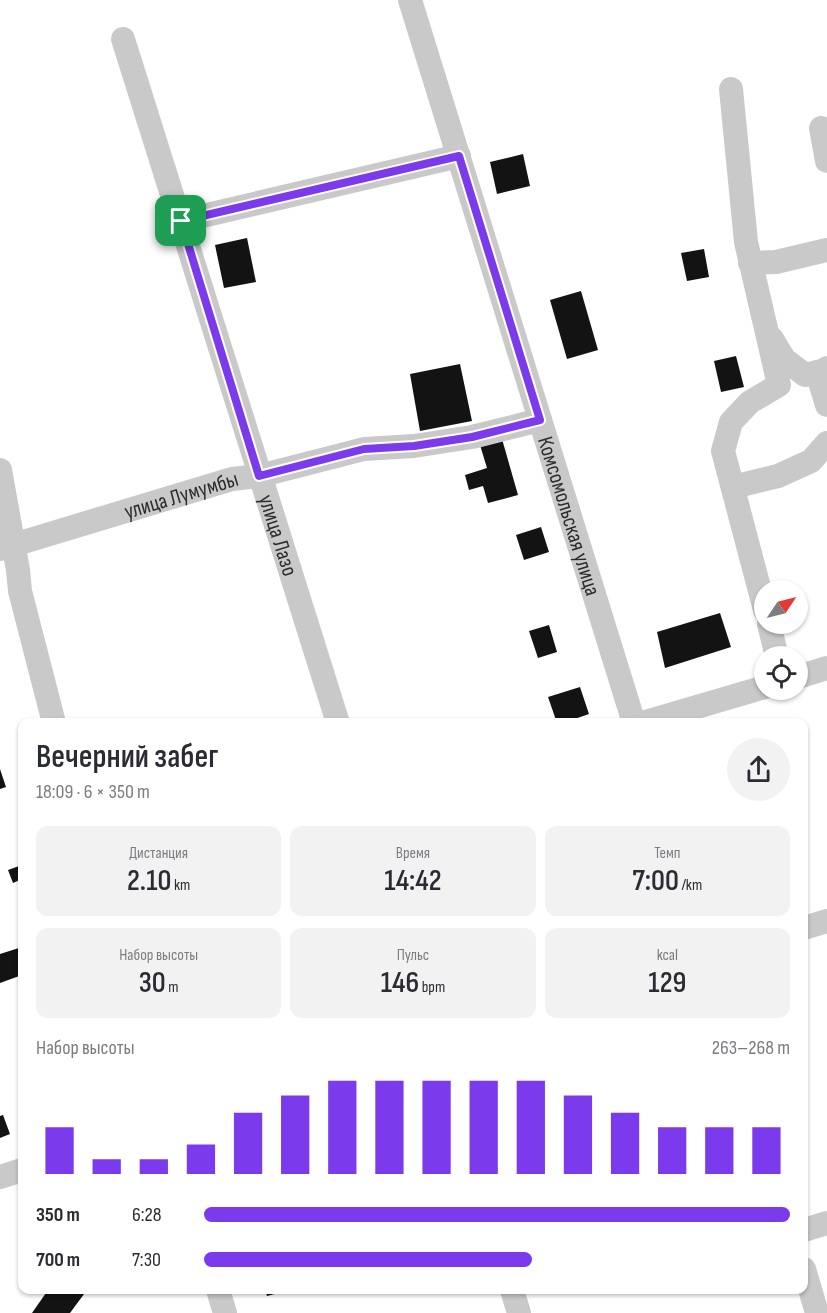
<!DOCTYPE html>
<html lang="ru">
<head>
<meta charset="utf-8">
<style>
  body { margin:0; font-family:"Sofia Sans Condensed",sans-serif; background:#f2f2f3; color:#2b2b33; height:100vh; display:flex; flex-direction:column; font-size:22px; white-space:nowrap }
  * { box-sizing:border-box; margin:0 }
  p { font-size:20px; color:#7c7c81 }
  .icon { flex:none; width:33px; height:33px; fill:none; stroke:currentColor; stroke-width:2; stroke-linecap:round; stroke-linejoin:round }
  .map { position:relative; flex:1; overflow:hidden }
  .panel { position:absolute; left:18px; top:718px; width:790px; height:576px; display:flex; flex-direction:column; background:#fff; border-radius:12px; box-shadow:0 2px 4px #0004 }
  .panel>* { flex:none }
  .needle { width:39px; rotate:55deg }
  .buttons { position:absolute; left:754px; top:580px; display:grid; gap:12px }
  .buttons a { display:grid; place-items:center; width:54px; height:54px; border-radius:50%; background:#fff; box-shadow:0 2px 4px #0004; font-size:30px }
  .pin { position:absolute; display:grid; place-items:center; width:51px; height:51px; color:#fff; margin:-26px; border-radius:12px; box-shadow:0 3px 9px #0006 }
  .round { display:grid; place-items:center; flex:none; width:63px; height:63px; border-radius:32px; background:#f2f2f3 }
  .headline { display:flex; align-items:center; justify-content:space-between; height:102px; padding:0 18px }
  h1 { font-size:33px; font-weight:600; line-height:45px }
  .stats { display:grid; grid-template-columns:repeat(3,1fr); gap:9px; height:102px; padding:6px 18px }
  .stats div { display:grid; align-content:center; border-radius:12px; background:#f2f2f3; text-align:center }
  .stats b { font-size:30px; font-weight:600 }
  .stats small { font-size:16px; font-weight:400 }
  .stats p { font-size:16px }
  .chart { height:168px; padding:12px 18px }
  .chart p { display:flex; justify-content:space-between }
  .chart svg { width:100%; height:108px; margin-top:6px; stroke:#7c3aed; stroke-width:6 }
  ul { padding:0 18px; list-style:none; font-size:20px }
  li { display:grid; grid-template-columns:96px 72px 1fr; align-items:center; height:45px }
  li i { height:15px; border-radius:8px; background:#7c3aed }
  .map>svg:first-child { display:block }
</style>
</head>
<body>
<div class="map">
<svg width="827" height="1313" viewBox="0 0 827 1313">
  <rect width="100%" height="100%" fill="#fff"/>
  <!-- building -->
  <path fill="#131313" d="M523,154L530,186L497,194L490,162Z
    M247,238L256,282L224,288L215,245Z
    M704,249L709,277L687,281L681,253Z
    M581,291L598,350L567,359L550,300Z
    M736,356L744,387L721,392L714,361Z
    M460,364L472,421L420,431L410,374Z
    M502,439L518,495L488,503L483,486L469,490L465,475L487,468L480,445Z
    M541,527L549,552L524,560L516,535Z
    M720,613L731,647L665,668L657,632Z
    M549,625L557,652L538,658L529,631Z
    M580,687L589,714L563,723H557L548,697Z
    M0,769L6,787L0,789Z
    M22,865V879L13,883L8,870Z
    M22,947V975L0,983V954Z
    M3,1115L10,1134L0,1138V1116Z
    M48,1290H87L70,1313H32Z
    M265,1290H286V1291L267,1296Z"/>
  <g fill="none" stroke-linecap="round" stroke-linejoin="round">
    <!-- minor -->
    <g stroke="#c9c9c9" stroke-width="24">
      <path id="s1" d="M410,0L634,723"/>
      <path id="s2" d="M123,39L338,723"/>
      <path d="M731,89L746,242L779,385L750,402L731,422L723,451L765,610"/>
      <path d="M821,128L827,161"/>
      <path d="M181,221L459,156"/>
      <path d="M750,263L776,262L827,250"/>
      <path d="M772,339L784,359L805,375L822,371L827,368"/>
      <path d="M817,372L827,405"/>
      <path d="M0,470L18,570L20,591L54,723"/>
      <path d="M733,487L778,476L811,461L827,443"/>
      <path id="s3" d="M0,549L232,479L259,476L364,449L414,446L472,437L540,420"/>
      <path d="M769,624L777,657"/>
      <path d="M798,677L827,668"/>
      <path d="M642,723L765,687"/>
      <path d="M804,928L827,921"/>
      <path d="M0,1177L22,1170"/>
      <path d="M804,1230L827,1223"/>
      <path d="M804,1269L817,1313"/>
      <path d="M218,1290L225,1313"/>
      <path d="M512,1290L519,1313"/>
    </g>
  </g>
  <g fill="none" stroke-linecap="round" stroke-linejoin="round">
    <!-- route casing -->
    <g stroke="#fff" stroke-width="12">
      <path id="route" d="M459,156L540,420L472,437L414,446L364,449L259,476L181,221Z"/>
    </g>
    <!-- route -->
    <use href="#route" stroke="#7c3aed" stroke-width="8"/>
  </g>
  <g text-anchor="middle" stroke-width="6" stroke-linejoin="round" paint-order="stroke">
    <!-- street labels -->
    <g font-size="22" fill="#2c2c2c" stroke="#fff">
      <text dy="8" stroke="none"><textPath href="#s3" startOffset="189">улица Лумумбы</textPath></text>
      <text dy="8" stroke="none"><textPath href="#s1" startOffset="540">Комсомольская улица</textPath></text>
      <text dy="8" stroke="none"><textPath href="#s2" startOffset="520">улица Лазо</textPath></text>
    </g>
  </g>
</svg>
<div class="buttons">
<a><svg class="needle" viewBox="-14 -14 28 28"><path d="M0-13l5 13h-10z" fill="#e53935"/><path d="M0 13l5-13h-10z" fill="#7c7c81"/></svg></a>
<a><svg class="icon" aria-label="locate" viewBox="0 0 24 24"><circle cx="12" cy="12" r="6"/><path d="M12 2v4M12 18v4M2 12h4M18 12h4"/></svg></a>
</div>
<div class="pin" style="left:181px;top:221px;background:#1e9e55"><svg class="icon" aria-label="arrive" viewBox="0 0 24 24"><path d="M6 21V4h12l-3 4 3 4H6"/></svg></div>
<section class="panel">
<div class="headline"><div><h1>Вечерний забег</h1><p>18:09 · 6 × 350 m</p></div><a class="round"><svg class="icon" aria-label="share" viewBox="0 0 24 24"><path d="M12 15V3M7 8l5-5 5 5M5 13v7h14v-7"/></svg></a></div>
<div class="stats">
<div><p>Дистанция</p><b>2.10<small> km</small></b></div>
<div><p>Время</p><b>14:42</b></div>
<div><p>Темп</p><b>7:00<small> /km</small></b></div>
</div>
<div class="stats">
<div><p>Набор высоты</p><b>30<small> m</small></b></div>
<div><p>Пульс</p><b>146<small> bpm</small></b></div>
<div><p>kcal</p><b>129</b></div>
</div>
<div class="chart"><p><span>Набор высоты</span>263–268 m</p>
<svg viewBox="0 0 160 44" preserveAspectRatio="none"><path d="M5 44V25M15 44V38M25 44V38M35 44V32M45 44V19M55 44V12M65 44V6M75 44V6M85 44V6M95 44V6M105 44V6M115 44V12M125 44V19M135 44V25M145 44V25M155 44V25"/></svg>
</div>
<ul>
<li><b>350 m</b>6:28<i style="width:100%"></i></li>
<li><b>700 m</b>7:30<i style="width:56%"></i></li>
</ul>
</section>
</div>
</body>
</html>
